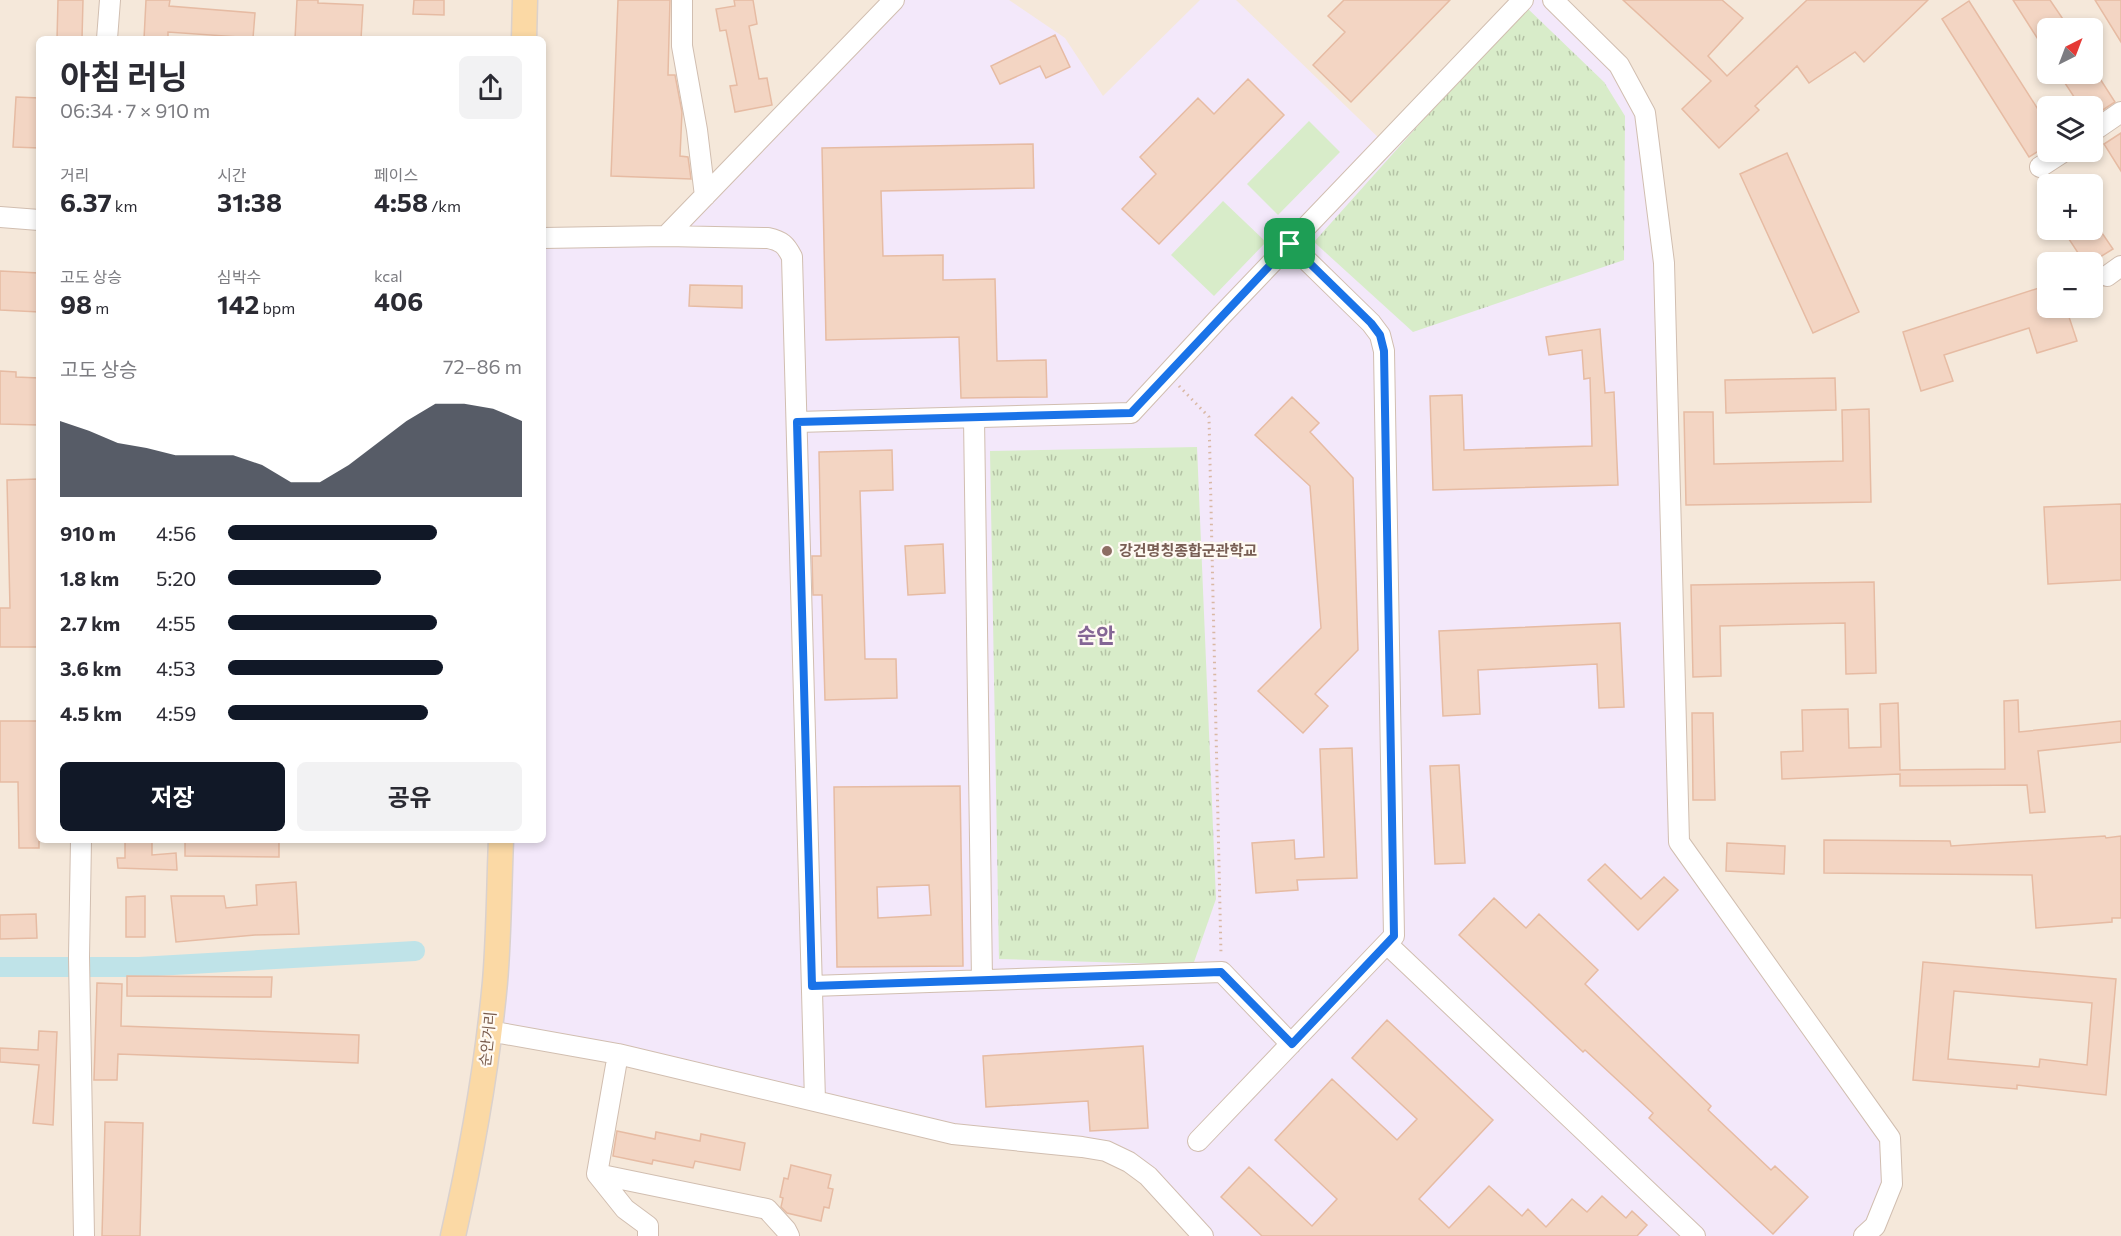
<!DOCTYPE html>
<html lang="ko">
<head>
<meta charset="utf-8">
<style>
  body { margin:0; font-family:Commissioner,"Noto Sans KR",sans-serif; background:#f2f2f3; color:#2b2b33; height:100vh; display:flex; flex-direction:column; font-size:22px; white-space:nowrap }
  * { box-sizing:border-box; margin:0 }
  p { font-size:20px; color:#7c7c81 }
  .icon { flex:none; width:33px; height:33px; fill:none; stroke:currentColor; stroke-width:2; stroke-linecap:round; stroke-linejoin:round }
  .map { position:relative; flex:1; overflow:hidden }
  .drawer { position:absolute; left:36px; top:36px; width:510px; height:807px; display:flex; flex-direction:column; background:#fff; border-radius:9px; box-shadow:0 3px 9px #0003 }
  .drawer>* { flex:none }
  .needle { width:39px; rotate:42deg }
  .controls { position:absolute; left:2037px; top:18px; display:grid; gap:12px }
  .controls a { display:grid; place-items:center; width:66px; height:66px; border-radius:9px; background:#fff; box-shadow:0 3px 9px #0003; font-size:30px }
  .pin { position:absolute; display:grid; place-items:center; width:51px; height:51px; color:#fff; margin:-26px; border-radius:12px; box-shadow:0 3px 9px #0006 }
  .round { display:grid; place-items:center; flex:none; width:63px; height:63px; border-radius:9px; background:#f2f2f3 }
  .summary { display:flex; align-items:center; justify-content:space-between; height:102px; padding:0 24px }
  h1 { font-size:33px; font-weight:700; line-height:45px }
  .figures { display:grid; grid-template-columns:repeat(3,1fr); gap:9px; height:102px; padding:6px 24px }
  .figures div { display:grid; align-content:center }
  .figures b { font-size:26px; font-weight:700 }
  .figures small { font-size:16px; font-weight:400 }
  .figures p { font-size:16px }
  .chart { height:168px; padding:12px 24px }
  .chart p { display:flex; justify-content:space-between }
  .chart svg { width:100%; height:108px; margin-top:6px; fill:#111827; opacity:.7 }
  .action { display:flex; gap:12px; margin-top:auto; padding:12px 24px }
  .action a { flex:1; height:69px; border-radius:9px; background:#111827; color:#fff; font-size:24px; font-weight:700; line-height:69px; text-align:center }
  .action a+a { background:#f2f2f3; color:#2b2b33 }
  ul { padding:0 24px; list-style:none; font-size:20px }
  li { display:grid; grid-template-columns:96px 72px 1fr; align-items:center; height:45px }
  li i { height:15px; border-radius:8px; background:#111827 }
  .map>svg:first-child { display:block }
</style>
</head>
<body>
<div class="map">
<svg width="2121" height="1236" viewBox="0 0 2121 1236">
  <defs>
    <pattern id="park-tufts" width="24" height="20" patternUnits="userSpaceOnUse" patternTransform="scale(1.5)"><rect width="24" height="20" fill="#d8ecc9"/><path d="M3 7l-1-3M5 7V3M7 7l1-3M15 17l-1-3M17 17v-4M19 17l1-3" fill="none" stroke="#b4c2a5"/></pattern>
  </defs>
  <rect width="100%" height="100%" fill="#fdf6ec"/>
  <!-- residential -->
  <path fill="#f5e8da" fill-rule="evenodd" d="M0,0H2121V1236H0ZM2048,28H2092V74H2048ZM39,39H543V840H39ZM2048,106H2092V152H2048ZM2048,184H2092V230H2048ZM2048,262H2092V308H2048Z"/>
  <!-- education -->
  <path fill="#f3e8fa" d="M894,0H1009L1065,38L1103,96L1200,0H1236L1385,144L1523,0H1553L1619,65L1645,113L1664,263L1679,842L1890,1138L1892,1184L1864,1236H1203L1129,1162L953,1134L489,1031L501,840H543V238L666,236Z"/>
  <!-- grass -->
  <path fill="#d8ecc9" d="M1309,121L1340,152L1278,215L1247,184Z
    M1223,201L1266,242L1214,296L1171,255Z"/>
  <!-- park -->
  <path fill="url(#park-tufts)" d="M1525,6L1604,82L1625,116L1624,260L1413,332L1314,242Z
    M1197,447L1216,899L1193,965L999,959L990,451Z"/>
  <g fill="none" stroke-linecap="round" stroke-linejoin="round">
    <!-- canal -->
    <path stroke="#bfe3e8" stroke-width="20" d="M0,967H139L415,951"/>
  </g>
  <!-- building -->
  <path fill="#f3d5c3" stroke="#e6bba3" stroke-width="1.5" fill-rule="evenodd" d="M58,0H83L82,39H57Z
    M146,0H170L169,6L255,13L253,38L168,32V39H144Z
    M297,0H318V3L363,5L361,39H295Z
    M414,0H444V15L413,14Z
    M618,0H670L668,75H675L682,112L680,156L688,157L691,179L611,176Z
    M734,0H753L757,24L749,26L759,79L767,78L772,105L735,112L730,86L737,85L726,30L720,31L716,9L735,6Z
    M1344,0H1450L1351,102L1313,65L1345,32L1328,16Z
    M1623,0H1722L1743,18L1708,56L1727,76L1807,0H1928L1864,62L1855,52L1809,83L1797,66L1755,106L1759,110L1719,148L1682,109L1711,81Z
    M2013,0H2050L2069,28H2048V55Z
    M2095,0H2121V42Z
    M1969,1L2048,125V145L2029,157L1942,19Z
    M1055,35L1070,67L1046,78L1040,66L1000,84L991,66Z
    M2059,74H2097L2115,102L2092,117V106H2080Z
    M1248,79L1284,115L1159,244L1122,209L1156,174L1140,157L1198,98L1214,114Z
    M16,97L39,98V148L13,147Z
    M2121,133V171L2104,144Z
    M1033,144L1034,188L881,191L883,256L943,255V280L995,279L997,361L1046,360L1047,397L961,398L959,337L826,340L822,148Z
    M1787,153L1859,312L1813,333L1740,174Z
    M2063,230H2100L2113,249L2092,262H2084Z
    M0,271L39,273V312L0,310Z
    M690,285L742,286V308L689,306Z
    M2048,285V308H2066L2077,341L2037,353L2029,328L1944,355L1953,381L1921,391L1903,332Z
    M1600,329L1605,393L1614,392L1618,485L1433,490L1430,396L1462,395L1464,450L1592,446L1590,378L1584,379L1582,350L1549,355L1546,337Z
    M0,371L16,372V377L39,378V425L0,424Z
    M1835,378L1836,410L1726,413L1725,380Z
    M1292,397L1319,423L1310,432L1353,478L1358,650L1315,694L1328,706L1303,733L1258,691L1321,628L1310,486L1255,435Z
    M1869,409L1871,502L1686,505L1684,412H1713L1714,464L1843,461L1842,410Z
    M892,450L893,490L860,491L865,659H896L897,698L825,700L822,595H813L812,556H821L819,452Z
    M39,479V647H0V608H10L7,480Z
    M2121,504V580L2048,584L2044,507Z
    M943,544L945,593L908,595L905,546Z
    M1874,582L1876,673L1846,674L1845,623L1720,626L1721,676L1693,677L1691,585Z
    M1620,623L1624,707L1599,708L1597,664L1478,670L1480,714L1443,716L1439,631Z
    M2018,700L2019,732L2121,721V742L2038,751L2045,812L2030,813L2027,785L1900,786V774L1782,779L1781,752L1803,751L1802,710L1848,709L1849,748L1881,747L1880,704L1898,703L1900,770L2005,769L2004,701Z
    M1692,713H1713L1715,800H1693Z
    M0,721H39V848H19L18,782H0Z
    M1352,748L1357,878L1297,880L1298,890L1256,893L1252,843L1294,840L1295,859L1324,857L1320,749Z
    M1459,765L1465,863L1435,864L1430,766Z
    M960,786L963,966L837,967L834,787ZM929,885L931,915L878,918L877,887Z
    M2105,836L2106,838L2121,836V918H2112V922L2036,928L2032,875L1824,873V840L1950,841L1951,846Z
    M125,840H152V855L176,853L177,870L118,868L117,858H125Z
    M185,840H279V857L185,856Z
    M1727,843L1785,846L1784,874L1726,871Z
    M1605,864L1641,899L1664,877L1678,890L1638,930L1588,880Z
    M296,882L299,934L255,935L176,942L171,896H224L226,908L257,905L256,885Z
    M145,896V937H126V897Z
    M1494,898L1526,928L1539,914L1598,970L1585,984L1711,1106L1708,1110L1771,1170L1775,1166L1808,1197L1773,1234L1649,1118L1653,1113L1585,1050L1583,1052L1459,935Z
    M36,914L37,938L0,939V915Z
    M1923,962L2116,979L2106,1095L2017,1085V1089L1913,1080ZM1954,991L2092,1003L2087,1065L2040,1059L2039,1067L1948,1059Z
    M127,976L272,977L271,997L127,996Z
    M97,983L122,984L121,1026L359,1035L358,1063L118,1054L117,1080H94Z
    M1387,1020L1493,1120L1419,1199L1449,1228L1489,1186L1522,1216L1528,1209L1546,1227L1572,1199L1587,1212L1602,1196L1626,1218L1632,1211L1647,1225L1637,1236H1262L1221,1197L1249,1167L1312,1226L1337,1199L1275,1140L1332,1079L1397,1140L1417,1119L1352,1058Z
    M39,1031L57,1032L53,1125L33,1123L39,1065L0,1062V1048L38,1050Z
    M1143,1046L1148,1128L1090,1131L1088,1101L986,1107L983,1056Z
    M105,1122L143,1123L140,1236H102Z
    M617,1131L655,1139L656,1132L700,1141L701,1134L745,1143L740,1170L695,1161L693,1168L653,1160L652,1164L613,1156Z
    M791,1165L831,1175L828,1188L833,1189L829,1208L824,1207L821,1221L787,1213L781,1207L783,1198L780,1197L784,1178L788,1179Z"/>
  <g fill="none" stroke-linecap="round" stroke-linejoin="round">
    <!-- minor casing -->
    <g stroke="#d1beb0" stroke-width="22">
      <path id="minor" d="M682,0V46L697,130L705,196
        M1553,0L1619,65L1645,113L1664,263L1679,842L1890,1138L1892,1184L1875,1226L1864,1236
        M107,39L110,0
        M2092,132L2121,112
        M2040,167L2063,152
        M0,217L39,220
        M666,236L768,238C782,241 786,245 792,257L815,1101
        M543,238L666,236L894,0
        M2107,276L2121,266
        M974,418L982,980
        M797,422L1131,413L1219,318L1523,0
        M81,840L79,957L84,1236
        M1387,944L1695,1236
        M812,986L1222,972L1291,1044
        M489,1031L618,1054L597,1174L767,1209L786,1230L789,1236
        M618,1054L953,1134L1082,1147L1106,1151L1129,1162L1148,1176L1203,1236
        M1198,1141L1394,936L1384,351L1380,335L1371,323L1290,244
        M597,1174L625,1209L648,1226V1236"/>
    </g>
    <!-- major casing -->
    <g stroke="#dad1cd" stroke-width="27">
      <path id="major" d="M524,39L525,0
        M453,1236C472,1152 487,1068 495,982C499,935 499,887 501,840"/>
    </g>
    <!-- path -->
    <path stroke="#d9b8a5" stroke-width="3" stroke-dasharray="1.5 4.5" stroke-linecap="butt" d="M1179,386L1209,417L1221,955"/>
    <!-- minor -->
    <use href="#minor" stroke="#fff" stroke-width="20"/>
    <!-- major -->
    <use href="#major" stroke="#fbd9a5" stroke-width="24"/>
  </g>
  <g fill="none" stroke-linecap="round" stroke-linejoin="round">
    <!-- route casing -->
    <g stroke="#fff" stroke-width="12">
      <path id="route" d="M1290,244L1371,323L1380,335L1384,351L1394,936L1292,1044L1221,972L812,986L797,422L1131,413Z"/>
    </g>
    <!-- route -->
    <use href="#route" stroke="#1a73e8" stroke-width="8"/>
  </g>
  <!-- markers -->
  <circle fill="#8d6e63" stroke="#fffaf3" stroke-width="2" cx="1107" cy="551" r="6"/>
  <g text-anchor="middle" stroke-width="4.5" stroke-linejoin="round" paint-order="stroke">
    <!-- education labels -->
    <g font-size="15" font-weight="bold" fill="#785e54" stroke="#fffaf3" text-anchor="start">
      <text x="1119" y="556">강건명칭종합군관학교</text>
    </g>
    <!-- street labels -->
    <g font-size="15" fill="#7a5c4d" stroke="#fffaf3">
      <text transform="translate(488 1039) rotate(-84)" y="5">순안거리</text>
    </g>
    <!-- district labels -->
    <g font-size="21" font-weight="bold" fill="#846695" stroke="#fffaf3">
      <text x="1096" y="643">순안</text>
    </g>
  </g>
</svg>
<div class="controls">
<a><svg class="needle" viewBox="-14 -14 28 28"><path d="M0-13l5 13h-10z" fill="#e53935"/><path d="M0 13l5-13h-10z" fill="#7c7c81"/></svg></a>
<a><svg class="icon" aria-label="layers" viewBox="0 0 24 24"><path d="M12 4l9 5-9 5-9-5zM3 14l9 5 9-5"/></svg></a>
<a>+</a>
<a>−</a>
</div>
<div class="pin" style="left:1290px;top:244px;background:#1e9e55"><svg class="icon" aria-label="arrive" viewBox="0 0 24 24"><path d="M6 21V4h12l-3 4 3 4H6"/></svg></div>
<section class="drawer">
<div class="summary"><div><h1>아침 러닝</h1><p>06:34 · 7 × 910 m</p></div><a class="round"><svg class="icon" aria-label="share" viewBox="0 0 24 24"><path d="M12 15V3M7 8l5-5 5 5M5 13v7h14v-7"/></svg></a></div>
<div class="figures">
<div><p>거리</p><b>6.37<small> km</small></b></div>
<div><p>시간</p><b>31:38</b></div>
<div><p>페이스</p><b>4:58<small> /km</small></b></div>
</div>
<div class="figures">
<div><p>고도 상승</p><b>98<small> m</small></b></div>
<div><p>심박수</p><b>142<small> bpm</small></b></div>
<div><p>kcal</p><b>406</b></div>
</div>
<div class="chart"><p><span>고도 상승</span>72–86 m</p>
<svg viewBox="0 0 160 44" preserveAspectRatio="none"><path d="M0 44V13L10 17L20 22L30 24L40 27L50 27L60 27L70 31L80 38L90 38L100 31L110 22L120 13L130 6L140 6L150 8L160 13V44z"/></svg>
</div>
<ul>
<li><b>910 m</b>4:56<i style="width:71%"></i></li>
<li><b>1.8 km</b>5:20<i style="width:52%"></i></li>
<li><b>2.7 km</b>4:55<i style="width:71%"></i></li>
<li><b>3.6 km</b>4:53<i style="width:73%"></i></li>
<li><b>4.5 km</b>4:59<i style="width:68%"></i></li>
</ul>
<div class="action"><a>저장</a><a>공유</a></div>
</section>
</div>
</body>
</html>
